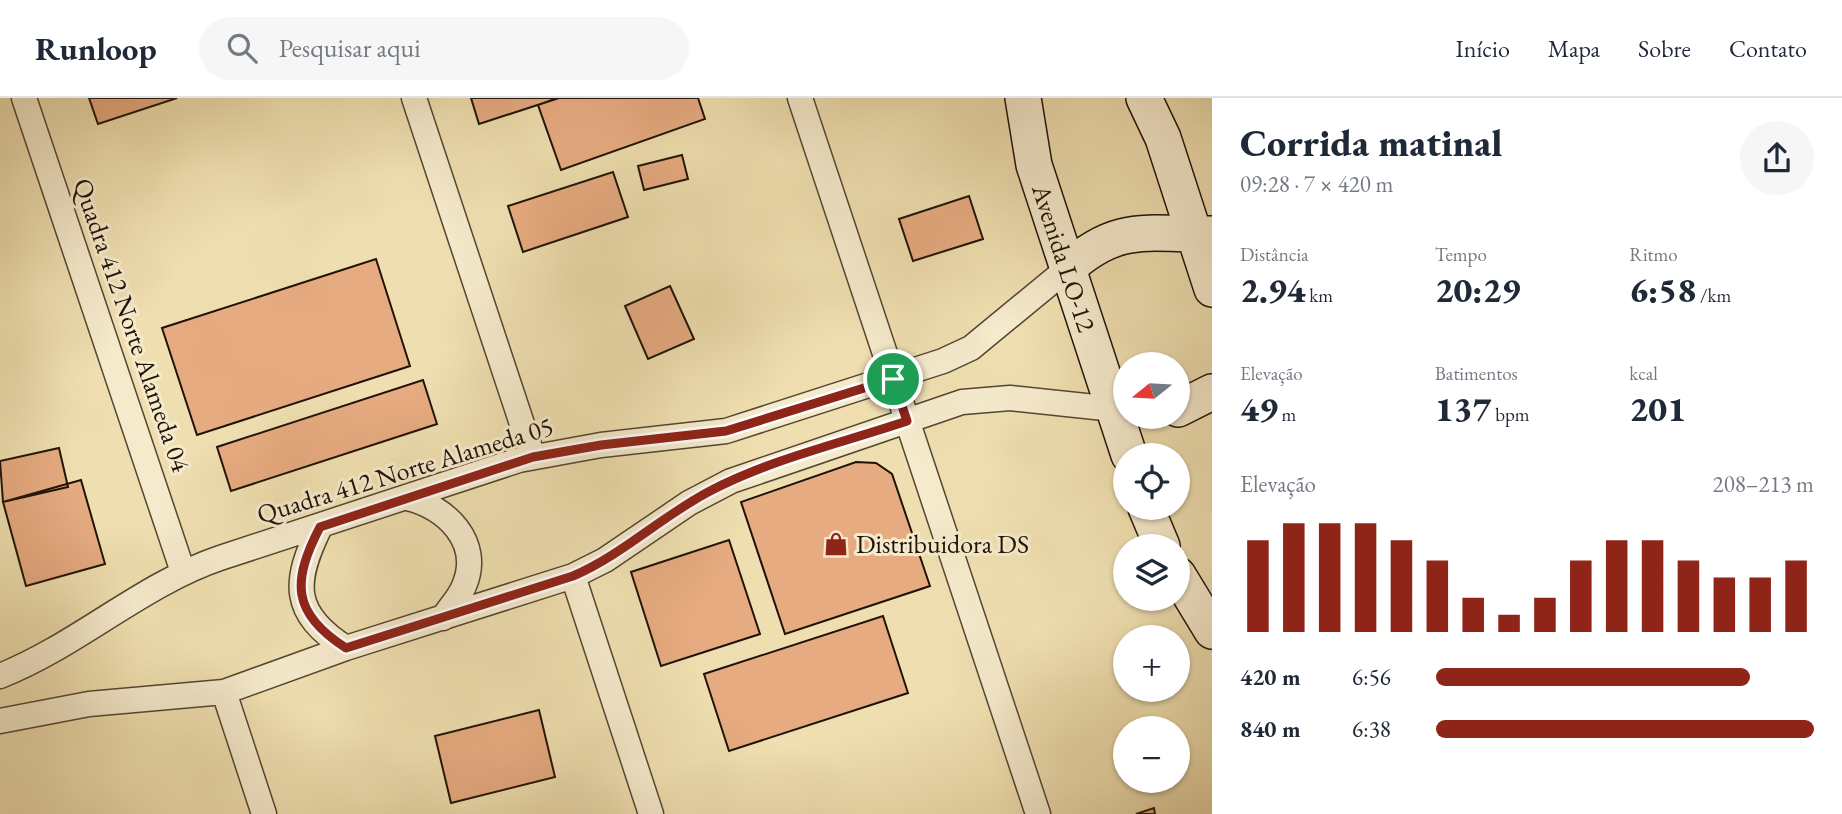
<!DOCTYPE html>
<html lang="pt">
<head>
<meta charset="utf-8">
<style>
  body { margin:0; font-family:"EB Garamond",serif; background:#f6f6f7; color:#1f2937; height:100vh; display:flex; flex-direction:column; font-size:26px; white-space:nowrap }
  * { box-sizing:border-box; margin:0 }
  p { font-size:23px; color:#747a83 }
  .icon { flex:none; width:38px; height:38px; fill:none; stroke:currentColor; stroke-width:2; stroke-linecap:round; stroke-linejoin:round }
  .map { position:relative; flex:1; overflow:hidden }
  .details { display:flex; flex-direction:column; background:#fff; width:630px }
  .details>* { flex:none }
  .needle { width:46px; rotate:252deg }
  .tools { position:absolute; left:1113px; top:254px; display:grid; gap:14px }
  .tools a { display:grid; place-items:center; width:77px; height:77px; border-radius:50%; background:#fff; box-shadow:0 2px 5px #0004; font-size:35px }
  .pin { position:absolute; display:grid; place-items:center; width:60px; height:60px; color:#fff; margin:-30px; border:4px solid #fff; border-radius:50%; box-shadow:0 2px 7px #0007 }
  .round { display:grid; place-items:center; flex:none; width:74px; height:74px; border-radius:37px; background:#f6f6f7 }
  .overview { display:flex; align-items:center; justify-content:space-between; height:119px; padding:0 28px }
  h1 { font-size:38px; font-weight:800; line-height:52px }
  .stats { display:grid; grid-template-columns:repeat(3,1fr); gap:10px; height:119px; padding:7px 28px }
  .stats div { display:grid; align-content:center }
  .stats b { font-size:35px; font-weight:800 }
  .stats small { font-size:19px; font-weight:400 }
  .stats p { font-size:19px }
  .chart { height:196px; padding:14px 28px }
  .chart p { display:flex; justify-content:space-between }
  .chart svg { width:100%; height:126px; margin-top:7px; stroke:#8f2418; stroke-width:6 }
  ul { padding:0 28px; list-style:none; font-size:23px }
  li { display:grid; grid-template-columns:112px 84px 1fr; align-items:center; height:52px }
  li i { height:18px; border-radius:9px; background:#8f2418 }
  header { display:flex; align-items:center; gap:42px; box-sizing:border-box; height:98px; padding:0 35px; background:#fff; border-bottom:2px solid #e0e1e3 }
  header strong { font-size:33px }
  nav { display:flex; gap:38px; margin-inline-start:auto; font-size:24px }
  .search { width:490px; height:63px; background:#f6f6f7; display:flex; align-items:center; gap:18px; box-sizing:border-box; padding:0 24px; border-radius:38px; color:#747a83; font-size:26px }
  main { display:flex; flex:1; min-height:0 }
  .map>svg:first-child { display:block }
</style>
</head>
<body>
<header>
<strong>Runloop</strong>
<div class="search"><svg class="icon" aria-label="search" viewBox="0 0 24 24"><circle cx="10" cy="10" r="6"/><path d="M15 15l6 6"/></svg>Pesquisar aqui</div>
<nav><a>Início</a><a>Mapa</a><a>Sobre</a><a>Contato</a></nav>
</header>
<main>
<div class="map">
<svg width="1212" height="716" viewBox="0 0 1212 716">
  <rect width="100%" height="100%" fill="#efdfb0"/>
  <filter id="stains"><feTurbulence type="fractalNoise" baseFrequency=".00286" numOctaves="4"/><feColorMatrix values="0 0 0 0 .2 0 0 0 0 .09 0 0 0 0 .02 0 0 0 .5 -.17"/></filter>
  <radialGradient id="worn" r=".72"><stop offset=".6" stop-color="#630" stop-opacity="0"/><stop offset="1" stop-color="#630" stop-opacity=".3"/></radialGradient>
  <!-- building -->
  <path fill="#e7ab81" stroke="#1f1308" stroke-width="2" d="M89,0H177L98,26Z
    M471,0H559L479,26Z
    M557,0H698L705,21L561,72L538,7Z
    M682,57L688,81L644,92L638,68Z
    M613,74L628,119L523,154L508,108Z
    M969,98L983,141L913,163L899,121Z
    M376,161L410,268L197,337L162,230Z
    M670,188L694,241L648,261L625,208Z
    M423,282L437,326L231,393L217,349Z
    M59,350L68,389L3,404L0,363Z
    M856,364L876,365L892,376L930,488L785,536L741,404Z
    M81,382L105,466L26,488L3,404Z
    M729,442L760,536L661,568L631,474Z
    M883,518L908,595L729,653L704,576Z
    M539,612L555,679L451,705L435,638Z
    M1154,710L1155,716H1136Z"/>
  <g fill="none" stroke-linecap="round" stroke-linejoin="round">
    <!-- street casing -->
    <g stroke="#534632" stroke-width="27">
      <path id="street" d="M24,0L183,474
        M414,0L533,359
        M800,0L1038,716
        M407,400C445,408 483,444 464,488C460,499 450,509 443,520
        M320,429C293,484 291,515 346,550
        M573,478L651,716
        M0,578C78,547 141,487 220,460L519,362L601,347L726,333L943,263L971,250L1067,171
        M224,594L264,716
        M0,623L89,606L224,594L346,550L573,478L605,462L689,405L731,383L962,304L1010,300L1114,311"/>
    </g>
    <!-- secondary casing -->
    <g stroke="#1f1308" stroke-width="38">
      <path id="secondary" d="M1023,0L1034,67L1129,357
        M1144,0L1163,40L1212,191
        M1067,171C1119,124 1148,137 1212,136
        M1178,311L1212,294
        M1146,410L1162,448
        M1178,477L1212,533"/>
    </g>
    <!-- street -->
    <use href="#street" stroke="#f5eacc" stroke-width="24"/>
    <!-- secondary -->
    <use href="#secondary" stroke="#f5eacc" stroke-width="35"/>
  </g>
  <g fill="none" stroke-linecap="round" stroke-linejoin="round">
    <!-- route casing -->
    <g stroke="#fff" stroke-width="14">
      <path id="route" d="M893,281L907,323C842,345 771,361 710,393C662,418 622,457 573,478L346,550C291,515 292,483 320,429L533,359L601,347L726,333Z"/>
    </g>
    <!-- route -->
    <use href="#route" stroke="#8f2418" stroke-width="9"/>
  </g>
  <!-- icons -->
  <defs>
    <g id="shop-bare" transform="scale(1.89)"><path d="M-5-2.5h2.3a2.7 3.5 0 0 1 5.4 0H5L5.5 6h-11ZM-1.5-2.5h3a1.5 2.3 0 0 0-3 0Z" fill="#8f2418" stroke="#f5eacc" stroke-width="2.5" paint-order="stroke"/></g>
  </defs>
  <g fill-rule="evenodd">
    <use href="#shop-bare" x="836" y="446"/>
  </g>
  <g text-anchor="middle" stroke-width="6" stroke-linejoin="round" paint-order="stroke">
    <!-- street labels -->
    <g font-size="26" fill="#1f1308" stroke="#f5eacc">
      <text transform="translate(1064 160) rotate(72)" y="9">Avenida LO-12</text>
      <text transform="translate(132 227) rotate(71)" y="9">Quadra 412 Norte Alameda 04</text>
      <text transform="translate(405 372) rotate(-17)" y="9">Quadra 412 Norte Alameda 05</text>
    </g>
    <!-- poi labels -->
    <g font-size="26" fill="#1f1308" stroke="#f5eacc" text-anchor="start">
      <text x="856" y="455">Distribuidora DS</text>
    </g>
  </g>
  <rect width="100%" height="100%" filter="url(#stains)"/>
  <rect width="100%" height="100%" fill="url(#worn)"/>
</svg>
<div class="tools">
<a><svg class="needle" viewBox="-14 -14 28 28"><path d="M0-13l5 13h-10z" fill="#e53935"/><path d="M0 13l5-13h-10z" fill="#747a83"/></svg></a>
<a><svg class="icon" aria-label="locate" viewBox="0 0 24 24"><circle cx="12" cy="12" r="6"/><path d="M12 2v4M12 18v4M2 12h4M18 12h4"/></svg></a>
<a><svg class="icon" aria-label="layers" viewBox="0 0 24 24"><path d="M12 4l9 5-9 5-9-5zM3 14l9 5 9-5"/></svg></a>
<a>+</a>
<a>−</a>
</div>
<div class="pin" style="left:893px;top:281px;background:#1e9e55"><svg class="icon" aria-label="arrive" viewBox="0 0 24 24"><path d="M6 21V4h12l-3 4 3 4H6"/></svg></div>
</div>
<section class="details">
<div class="overview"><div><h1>Corrida matinal</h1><p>09:28 · 7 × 420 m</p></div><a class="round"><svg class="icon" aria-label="share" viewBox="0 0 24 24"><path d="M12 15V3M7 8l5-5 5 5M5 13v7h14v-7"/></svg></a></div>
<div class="stats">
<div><p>Distância</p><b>2.94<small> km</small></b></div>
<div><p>Tempo</p><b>20:29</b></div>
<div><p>Ritmo</p><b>6:58<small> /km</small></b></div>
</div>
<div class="stats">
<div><p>Elevação</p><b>49<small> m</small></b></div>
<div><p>Batimentos</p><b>137<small> bpm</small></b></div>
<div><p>kcal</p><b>201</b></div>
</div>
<div class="chart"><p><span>Elevação</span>208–213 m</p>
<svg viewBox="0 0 160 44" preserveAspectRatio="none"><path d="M5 44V12M15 44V6M25 44V6M35 44V6M45 44V12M55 44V19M65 44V32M75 44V38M85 44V32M95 44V19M105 44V12M115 44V12M125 44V19M135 44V25M145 44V25M155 44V19"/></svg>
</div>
<ul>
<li><b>420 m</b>6:56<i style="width:83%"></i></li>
<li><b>840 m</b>6:38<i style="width:100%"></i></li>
</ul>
</section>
</main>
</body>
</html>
